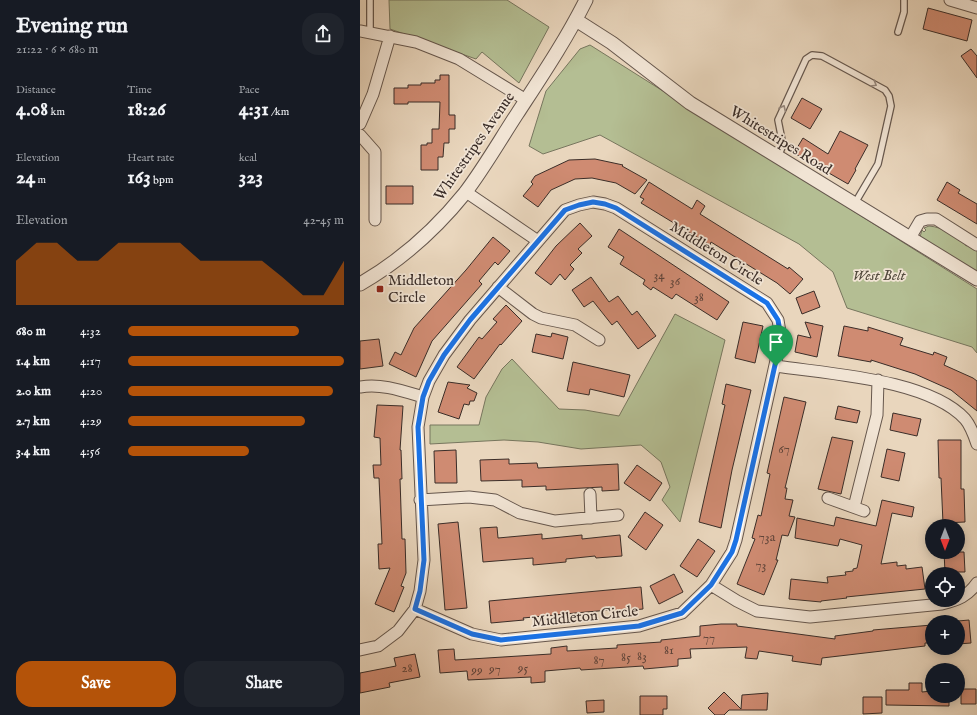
<!DOCTYPE html>
<html lang="en">
<head>
<meta charset="utf-8">
<style>
  body { margin:0; font-family:"IM FELL English",serif; background:#20242c; color:#f1f3f6; height:100vh; display:flex; flex-direction:column; font-size:15px; white-space:nowrap }
  * { box-sizing:border-box; margin:0 }
  p { font-size:13px; color:#9ea1a6 }
  .icon { flex:none; width:22px; height:22px; fill:none; stroke:currentColor; stroke-width:2; stroke-linecap:round; stroke-linejoin:round }
  .map { position:relative; flex:1; overflow:hidden }
  .panel { display:flex; flex-direction:column; background:#171b24; width:360px }
  .panel>* { flex:none }
  .needle { width:26px; rotate:180deg }
  .buttons { position:absolute; left:565px; top:519px; display:grid; gap:8px }
  .buttons a { display:grid; place-items:center; width:40px; height:40px; border-radius:50%; background:#171b24; box-shadow:0 2px 10px #0003; font-size:20px }
  .pin { position:absolute; display:grid; place-items:center; width:34px; height:34px; color:#fff; margin:-41px -17px; border-radius:50% 50% 50% 0; rotate:-45deg; box-shadow:0 0 4px #0007 }
  .pin .icon { rotate:45deg }
  .round { display:grid; place-items:center; flex:none; width:42px; height:42px; border-radius:16px; background:#20242c }
  .headline { display:flex; align-items:center; justify-content:space-between; height:68px; padding:0 16px }
  h1 { font-size:22px; font-weight:800; line-height:30px }
  .stats { display:grid; grid-template-columns:repeat(3,1fr); gap:6px; height:68px; padding:4px 16px }
  .stats div { display:grid; align-content:center }
  .stats b { font-size:20px; font-weight:800 }
  .stats small { font-size:11px; font-weight:400 }
  .stats p { font-size:11px }
  .chart { height:112px; padding:8px 16px }
  .chart p { display:flex; justify-content:space-between }
  .chart svg { width:100%; height:72px; margin-top:4px; fill:#b45309; opacity:.7 }
  .button { display:flex; gap:8px; margin-top:auto; padding:8px 16px }
  .button a { flex:1; height:46px; border-radius:16px; background:#b45309; color:#fff; font-size:16px; font-weight:800; line-height:46px; text-align:center }
  .button a+a { background:#20242c; color:#f1f3f6 }
  ul { padding:0 16px; list-style:none; font-size:13px }
  li { display:grid; grid-template-columns:64px 48px 1fr; align-items:center; height:30px }
  li i { height:10px; border-radius:5px; background:#b45309 }
  main { display:flex; flex:1; min-height:0 }
  .map>svg:first-child { display:block }
</style>
</head>
<body>
<main>
<section class="panel">
<div class="headline"><div><h1>Evening run</h1><p>21:22 · 6 × 680 m</p></div><a class="round"><svg class="icon" aria-label="share" viewBox="0 0 24 24"><path d="M12 15V3M7 8l5-5 5 5M5 13v7h14v-7"/></svg></a></div>
<div class="stats">
<div><p>Distance</p><b>4.08<small> km</small></b></div>
<div><p>Time</p><b>18:26</b></div>
<div><p>Pace</p><b>4:31<small> /km</small></b></div>
</div>
<div class="stats">
<div><p>Elevation</p><b>24<small> m</small></b></div>
<div><p>Heart rate</p><b>163<small> bpm</small></b></div>
<div><p>kcal</p><b>323</b></div>
</div>
<div class="chart"><p><span>Elevation</span>42–45 m</p>
<svg viewBox="0 0 160 44" preserveAspectRatio="none"><path d="M0 44V17L10 6L20 6L30 17L40 17L50 6L60 6L70 6L80 6L90 17L100 17L110 17L120 17L130 27L140 38L150 38L160 17V44z"/></svg>
</div>
<ul>
<li><b>680 m</b>4:32<i style="width:79%"></i></li>
<li><b>1.4 km</b>4:17<i style="width:100%"></i></li>
<li><b>2.0 km</b>4:20<i style="width:95%"></i></li>
<li><b>2.7 km</b>4:29<i style="width:82%"></i></li>
<li><b>3.4 km</b>4:56<i style="width:56%"></i></li>
</ul>
<div class="button"><a>Save</a><a>Share</a></div>
</section>
<div class="map">
<svg width="617" height="715" viewBox="0 0 617 715">
  <rect width="100%" height="100%" fill="#e9d6bd"/>
  <filter id="stains"><feTurbulence type="fractalNoise" baseFrequency=".005" numOctaves="4"/><feColorMatrix values="0 0 0 0 .2 0 0 0 0 .09 0 0 0 0 .02 0 0 0 .5 -.17"/></filter>
  <radialGradient id="worn" r=".72"><stop offset=".6" stop-color="#630" stop-opacity="0"/><stop offset="1" stop-color="#630" stop-opacity=".3"/></radialGradient>
  <!-- green -->
  <path fill="#b4be93" stroke="#77765e" d="M29,0H147L189,27L159,83L122,52L116,59L30,29Z
    M230,45L617,289V353L612,347L487,308L473,272L439,244L240,135L183,154L169,146L186,91L220,49Z
    M569,226C583,227 595,236 606,243L605,245L607,246L608,244L617,250V273L560,237L562,230L564,232L566,230L564,228Z
    M315,314L365,340L320,522L302,500L310,487L301,462L281,445L221,449L178,442L144,440L70,444V425H119L126,397L142,369L152,359L199,409L225,410L259,416Z"/>
  <!-- building -->
  <path fill="#cf8b72" stroke="#3a2d28" d="M568,8L612,20L607,41L563,29Z
    M611,49L617,56V78L601,56Z
    M80,75H89V115H95V129H89V143H84L83,157H78V170H61V145H67V143H72V129H79L80,102H48V104H34V88H48V85H61V83H75V80H80Z
    M442,98L462,109L450,129L431,118Z
    M480,131L508,145L495,169L496,170L488,184L434,153L443,138L468,154Z
    M235,159L263,165L262,166L287,180L275,194L256,183L232,178L215,179L191,190L178,207L163,196L173,184L171,182L175,176L209,160Z
    M289,182L332,209L337,200L345,206L340,214L428,269L429,267L443,279L430,294L417,283L367,252L351,242L350,245L281,203L284,199L280,197Z
    M587,182L600,190L598,193L617,204V224L577,200Z
    M26,186H53V204H26Z
    M220,223L232,236L218,249L222,253L210,265L214,269L205,280L200,274L191,285L175,273L196,246Z
    M259,229L369,302L357,320L316,294L312,299L293,287L291,290L283,284L285,280L260,264L264,257L248,247Z
    M133,237L150,251L138,265L135,262L119,281L122,284L72,341L56,377L29,364L35,352L41,355L54,328L106,270Z
    M231,277L249,302L258,296L272,315L277,311L296,336L278,349L257,321L252,325L233,301L224,307L212,290Z
    M454,291L460,307L442,314L436,298Z
    M146,305L162,321L141,345L140,344L114,379L97,367L119,337L122,339L137,322L133,319Z
    M383,322L403,326L395,363L375,358Z
    M445,322L463,326L457,357L435,352L438,335L451,338Z
    M484,326L508,331V327L543,338L540,345L573,355L574,352L587,357L584,365L613,378L617,381V411L591,390L555,374L511,360V362L478,356Z
    M192,333L208,337L203,359L172,352L176,334L191,337Z
    M19,339L23,366L0,369V341Z
    M213,362L270,375L264,397L230,389L229,395L207,391Z
    M88,382L110,385L107,388L117,393L114,401H110L109,405L104,404L99,419L78,412Z
    M366,384L391,390L372,470L361,528L339,522L365,405L362,404Z
    M424,397L446,402L425,488H427L425,499L433,500L429,516L435,517L428,536L422,535L416,560H418L404,595L377,584L395,539L392,538L398,515L401,516L410,474L407,473Z
    M17,405L43,406L40,450H41L42,479H40L42,539H45L46,573L41,586L44,587L34,612L15,604L30,568L19,569L18,544H22L19,478H14L13,465H21L20,438L14,437Z
    M478,406L500,411L497,423L475,419Z
    M533,413L561,419L557,436L530,430Z
    M472,437L493,441L481,494L458,489Z
    M578,440H601V489H604L605,522L583,523L581,478H579Z
    M527,449L545,453L539,481L521,477Z
    M96,450L97,483H75L74,451Z
    M149,459V464L177,463L178,468L258,464L259,490L242,491V487L186,490V486L162,487V480L121,481L120,460Z
    M277,465L302,483L290,501L264,483Z
    M522,500L554,507L552,517L532,513L521,564L537,562V566L546,565V569L562,567L565,589L486,597L487,598L461,601V602L429,599L431,579L468,583L467,577L486,575L485,572L493,571V569L497,568L502,545L480,539L478,546L435,538L437,518L474,526L476,517L516,526Z
    M285,512L303,525L286,550L268,537Z
    M98,522L107,608L85,610L78,524Z
    M137,527L138,538L182,534V539L222,535V539L260,535L262,556L236,558L235,556L206,559V562L173,565V558L123,562L120,528Z
    M338,539L355,551L337,577L320,566Z
    M584,552H604L605,572H585Z
    M314,574L323,592L299,604L290,586Z
    M281,587L283,609L251,612L250,610L226,612L163,618L164,620L131,623L129,601Z
    M609,620L611,643L598,644V621Z
    M361,624H377V626L408,630L475,639V636L513,631V630L572,625V643H565V646L462,658L461,665L432,661L433,656L399,651L397,659L385,658L387,647L330,649L331,658L318,659V666L284,669L283,666L221,670L220,668L185,671V682L171,683V677L108,680L107,671L80,673L78,650L94,649L95,660L191,654V648L207,646V651L257,648V645L301,642V640L340,636V626Z
    M55,654L60,677L29,683L30,687L0,693V673L36,666L34,658Z
    M549,683H562V692L572,691V696H589V706L526,705V690H549Z
    M601,689H616V704H601Z
    M364,692L381,709L382,695L408,693L407,710H369L364,715H355L348,708Z
    M280,696H307V709H303V715H280Z
    M503,697H522V713L503,714Z
    M244,700V712L227,713L226,701Z"/>
  <g fill="none" stroke-linecap="round" stroke-linejoin="round">
    <!-- service casing -->
    <g stroke="#66574d" stroke-width="8">
      <path id="service" d="M10,0V33
        M538,32L544,12V0
        M418,157L423,145L418,120L446,59L452,55L462,56L525,90L529,96L531,106L518,164L495,203"/>
    </g>
    <!-- minor casing -->
    <g stroke="#66574d" stroke-width="13">
      <path id="minor" d="M590,0L617,8
        M0,31L56,42L99,59L166,100
        M0,124L13,94L30,36
        M0,135L15,152V220
        M106,192L178,241
        M233,202L245,204L256,208L407,303L418,320L421,338L376,540L372,552L351,585L322,613L279,626L141,640L112,634L55,609L60,591L64,560L58,427L63,397L69,381L84,355L110,320L205,210L219,205Z
        M550,238L560,221L567,219H576L617,245
        M138,287L173,314L181,318L215,325L239,340
        M416,366C468,374 568,379 605,419C611,426 614,435 617,444
        M0,387C21,383 43,391 63,397
        M230,494L231,518
        M468,498L504,511
        M60,500L109,497L135,500L160,513L195,521L258,515
        M494,507L517,415L518,380
        M351,585L377,601L397,611L450,617L582,604C598,600 608,596 617,583
        M0,650L18,646L38,631L55,609"/>
    </g>
    <!-- tertiary casing -->
    <g stroke="#66574d" stroke-width="15">
      <path id="tertiary" d="M216,20L252,43L330,103L617,279
        M0,284C40,261 76,229 105,193C124,168 140,140 157,114C181,77 206,40 226,0"/>
    </g>
    <!-- service -->
    <use href="#service" stroke="#f1e4d4" stroke-width="5.5"/>
    <!-- minor -->
    <use href="#minor" stroke="#f1e4d4" stroke-width="11"/>
    <!-- tertiary -->
    <use href="#tertiary" stroke="#f1e4d4" stroke-width="13"/>
  </g>
  <!-- one-way arrows -->
  <defs><path id="oneway-chevron" d="M-2-3.5L2.5 0L-2 3.5" fill="none" stroke-width="1.6" stroke-linecap="round" stroke-linejoin="round"/></defs>
  <g stroke="#96887e">
    <use href="#oneway-chevron" transform="translate(514 84) rotate(30)"/>
    <use href="#oneway-chevron" transform="translate(423 108) rotate(-65)"/>
  </g>
  <g fill="none" stroke-linecap="round" stroke-linejoin="round">
    <!-- route casing -->
    <g stroke="#fff" stroke-width="8">
      <path id="route" d="M233,202L245,204L256,208L407,303L418,320L421,338L376,540L372,552L351,585L322,613L279,626L141,640L112,634L55,609L60,591L64,560L58,427L63,397L69,381L84,355L110,320L205,210L219,205Z"/>
    </g>
    <!-- route -->
    <use href="#route" stroke="#1a73e8" stroke-width="5"/>
  </g>
  <!-- markers -->
  <rect fill="#8f2418" stroke="#f1e4d4" stroke-width="1.5" x="16" y="285" width="8" height="8" rx="2"/>
  <g text-anchor="middle" stroke-width="3.5" stroke-linejoin="round" paint-order="stroke">
    <!-- number labels -->
    <g font-size="13" fill="#5f443a">
      <text x="299" y="279">34</text>
      <text x="315" y="285">36</text>
      <text x="339" y="301">38</text>
      <text x="424" y="453">67</text>
      <text x="407" y="541">73a</text>
      <text x="401" y="569">73</text>
      <text x="349" y="642">77</text>
      <text x="309" y="654">81</text>
      <text x="282" y="660">83</text>
      <text x="266" y="661">85</text>
      <text x="239" y="664">87</text>
      <text x="47" y="672">28</text>
      <text x="163" y="672">95</text>
      <text x="135" y="673">97</text>
      <text x="117" y="674">99</text>
    </g>
    <!-- street labels -->
    <g font-size="15" fill="#3a2d28" stroke="#f1e4d4">
      <text transform="translate(421 140) rotate(32)" y="5">Whitestripes Road</text>
      <text transform="translate(114 146) rotate(-55)" y="5">Whitestripes Avenue</text>
      <text transform="translate(357 253) rotate(32)" y="5">Middleton Circle</text>
      <text transform="translate(225 616) rotate(-6)" y="5">Middleton Circle</text>
    </g>
    <!-- park labels -->
    <g font-size="15" font-style="italic" fill="#524a3d" stroke="#f1e4d4">
      <text x="519" y="280">West Belt</text>
    </g>
    <!-- poi labels -->
    <g font-size="15" fill="#3a2d28" stroke="#f1e4d4" text-anchor="start">
      <text x="28" y="285">Middleton<tspan x="28" dy="17">Circle</tspan></text>
    </g>
  </g>
  <rect width="100%" height="100%" filter="url(#stains)"/>
  <rect width="100%" height="100%" fill="url(#worn)"/>
</svg>
<div class="buttons">
<a><svg class="needle" viewBox="-14 -14 28 28"><path d="M0-13l5 13h-10z" fill="#e53935"/><path d="M0 13l5-13h-10z" fill="#9ea1a6"/></svg></a>
<a><svg class="icon" aria-label="locate" viewBox="0 0 24 24"><circle cx="12" cy="12" r="6"/><path d="M12 2v4M12 18v4M2 12h4M18 12h4"/></svg></a>
<a>+</a>
<a>−</a>
</div>
<div class="pin" style="left:416px;top:366px;background:#1e9e55"><svg class="icon" aria-label="arrive" viewBox="0 0 24 24"><path d="M6 21V4h12l-3 4 3 4H6"/></svg></div>
</div>
</main>
</body>
</html>
